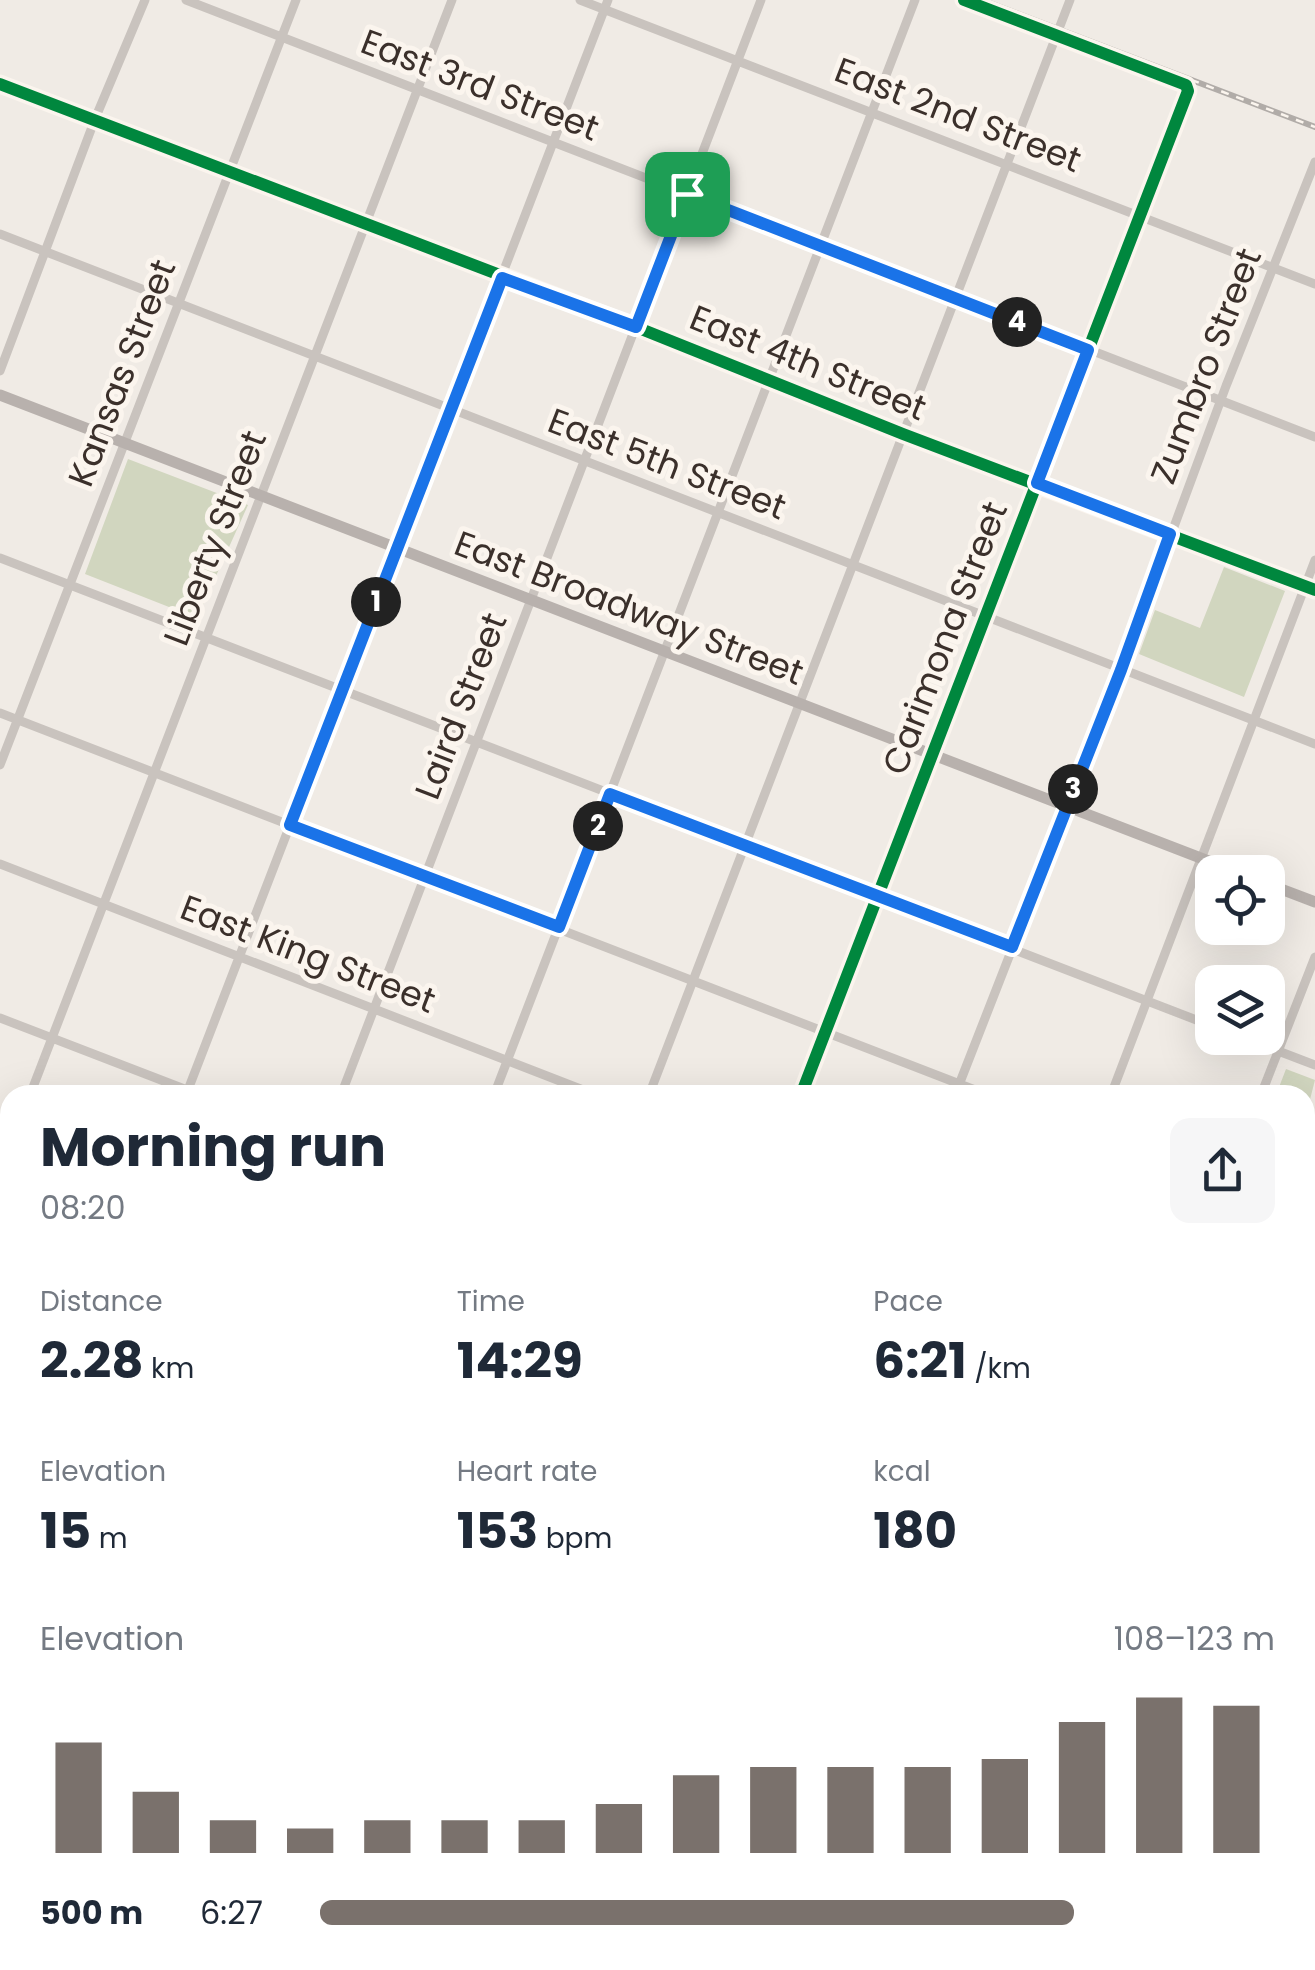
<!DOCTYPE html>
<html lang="en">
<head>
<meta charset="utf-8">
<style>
  body { margin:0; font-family:Poppins,sans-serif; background:#f6f6f7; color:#1f2937; height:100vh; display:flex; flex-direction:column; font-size:38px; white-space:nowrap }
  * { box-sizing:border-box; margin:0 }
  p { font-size:32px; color:#747a83 }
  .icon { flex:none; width:55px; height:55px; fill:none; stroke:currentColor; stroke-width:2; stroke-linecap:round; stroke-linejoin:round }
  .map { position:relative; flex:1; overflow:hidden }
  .panel { position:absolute; left:0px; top:1085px; width:1315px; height:885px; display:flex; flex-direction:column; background:#fff; border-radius:30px 30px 0 0; box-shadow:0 10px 40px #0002 }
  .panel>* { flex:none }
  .controls { position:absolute; left:1195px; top:855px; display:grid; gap:20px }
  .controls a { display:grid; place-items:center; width:90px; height:90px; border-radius:20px; background:#fff; box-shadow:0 10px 40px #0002; font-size:50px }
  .pin { position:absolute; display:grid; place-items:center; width:85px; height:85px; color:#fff; margin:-42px; border-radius:20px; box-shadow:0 5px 15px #0006 }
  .km { position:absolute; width:50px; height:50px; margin:-25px; border-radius:50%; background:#222; color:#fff; font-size:28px; line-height:50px; text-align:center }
  .round { display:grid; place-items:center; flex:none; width:105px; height:105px; border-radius:20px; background:#f6f6f7 }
  .headline { display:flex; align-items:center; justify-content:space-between; height:170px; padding:0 40px }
  h1 { font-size:55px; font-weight:700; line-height:75px }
  .stats { display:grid; grid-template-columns:repeat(3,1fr); gap:15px; height:170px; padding:10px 40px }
  .stats div { display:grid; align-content:center }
  .stats b { font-size:50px; font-weight:700 }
  .stats small { font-size:28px; font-weight:400 }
  .stats p { font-size:28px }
  .chart { height:280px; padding:20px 40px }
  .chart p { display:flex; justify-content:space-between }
  .chart svg { width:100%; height:180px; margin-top:10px; stroke:#7a716c; stroke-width:6 }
  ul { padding:0 40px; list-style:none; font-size:32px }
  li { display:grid; grid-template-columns:160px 120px 1fr; align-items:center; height:75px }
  li i { height:25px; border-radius:12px; background:#7a716c }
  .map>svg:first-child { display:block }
</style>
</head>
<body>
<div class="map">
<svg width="1315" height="1970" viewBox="0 0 1315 1970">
  <rect width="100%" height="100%" fill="#f0ebe5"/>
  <!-- green -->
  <path fill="#d1d6bf" d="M128,459L248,505L197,618L85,574Z
    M1224,567L1285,591L1244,697L1139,654L1155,610L1200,628Z
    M1286,1069L1315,1080L1305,1119V1095H1276Z
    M0,1494L10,1497V1960H1099L1100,1970H0Z
    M1161,1960H1234L1315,1970H1253Z"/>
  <!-- water -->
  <path fill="#a1c2c1" d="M0,1840L10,1844V1960H809L843,1970H0Z"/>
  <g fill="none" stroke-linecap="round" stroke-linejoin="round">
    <!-- stream -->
    <path stroke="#a1c2c1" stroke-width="2.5" d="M1305,1956L1315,1958"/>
    <!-- minor -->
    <path stroke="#c9c3be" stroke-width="9" d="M186,0L1315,437
      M580,0L1315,284
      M0,84L636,327L903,434L1315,590
      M0,234L1315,744
      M0,371L95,119L145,0
      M0,558L1212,1026
      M0,713L988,1095
      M0,765L296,0
      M0,864L596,1095
      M0,1018L200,1095
      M1244,1038L1315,1065
      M30,1095L452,0
      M186,1095L608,0
      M341,1095L761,0
      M494,1095L915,0
      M649,1095L1070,0
      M801,1095L1188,91L1186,85L964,0
      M955,1095L1121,670L1226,386L1315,162
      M1111,1095L1315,560
      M1261,1095L1315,957
      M0,1172L10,1147
      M1305,1217L1315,1221
      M1305,1520L1315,1524
      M1305,1676L1315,1679
      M0,1769L10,1776
      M1305,1831L1311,1837
      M1118,1966L1196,1970"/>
    <!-- major -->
    <path stroke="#b8b1ad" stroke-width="11" d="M0,395L1237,872
      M1268,884L1315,902
      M1305,1387L1315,1361
      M0,1483L10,1487
      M1117,1960L1119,1970
      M1104,1970L1105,1960"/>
    <!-- rail casing -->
    <g stroke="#b1aca8" stroke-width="6">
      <path id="rail" d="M982,0L1315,127
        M0,1267L10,1271
        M1305,1556L1315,1558"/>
    </g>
    <!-- rail -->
    <use href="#rail" stroke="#fbf5ee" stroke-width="2.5" stroke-dasharray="8" stroke-linecap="butt"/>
    <!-- cycleway casing -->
    <g stroke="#fbf5ee" stroke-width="19">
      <path id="cycleway" d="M0,84L636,327L903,434L1315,590
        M801,1095L1188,91L1186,85L964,0"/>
    </g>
    <!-- cycleway -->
    <use href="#cycleway" stroke="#00873e" stroke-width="12"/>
  </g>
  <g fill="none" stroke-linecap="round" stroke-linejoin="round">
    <!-- route casing -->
    <g stroke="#fff" stroke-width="20">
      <path id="route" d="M687,194L1088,350L1037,483L1170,534L1121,670L1012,947L610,794L559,927L290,825L502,278L636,327Z"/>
    </g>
    <!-- route -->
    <use href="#route" stroke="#1a73e8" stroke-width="12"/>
  </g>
  <g text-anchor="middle" stroke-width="10" stroke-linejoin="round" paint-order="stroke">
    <!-- street labels -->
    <g font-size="35" fill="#3b302b" stroke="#fbf5ee">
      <text transform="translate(480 85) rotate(21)" y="12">East 3rd Street</text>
      <text transform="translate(958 115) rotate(21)" y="12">East 2nd Street</text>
      <text transform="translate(808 363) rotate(22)" y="12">East 4th Street</text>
      <text transform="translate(1206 366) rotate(-69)" y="12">Zumbro Street</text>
      <text transform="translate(122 373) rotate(-69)" y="12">Kansas Street</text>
      <text transform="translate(667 464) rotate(21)" y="12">East 5th Street</text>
      <text transform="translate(215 538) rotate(-69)" y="12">Liberty Street</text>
      <text transform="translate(629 608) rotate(21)" y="12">East Broadway Street</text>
      <text transform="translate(945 638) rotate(-69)" y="12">Carimona Street</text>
      <text transform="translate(461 706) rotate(-69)" y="12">Laird Street</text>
      <text transform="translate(308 954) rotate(21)" y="12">East King Street</text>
    </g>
  </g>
</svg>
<div class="controls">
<a><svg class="icon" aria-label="locate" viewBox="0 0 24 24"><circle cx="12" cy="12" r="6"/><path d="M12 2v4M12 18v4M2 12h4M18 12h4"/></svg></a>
<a><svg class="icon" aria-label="layers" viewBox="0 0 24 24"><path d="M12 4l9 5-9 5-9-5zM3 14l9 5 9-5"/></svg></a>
</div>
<div class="pin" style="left:687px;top:194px;background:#1e9e55"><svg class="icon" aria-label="arrive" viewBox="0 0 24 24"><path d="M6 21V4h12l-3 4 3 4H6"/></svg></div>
<b class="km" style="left:376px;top:602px">1</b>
<b class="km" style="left:598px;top:826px">2</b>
<b class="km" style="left:1073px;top:789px">3</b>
<b class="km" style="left:1017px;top:322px">4</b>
<section class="panel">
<div class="headline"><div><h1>Morning run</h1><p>08:20</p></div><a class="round"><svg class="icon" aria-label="share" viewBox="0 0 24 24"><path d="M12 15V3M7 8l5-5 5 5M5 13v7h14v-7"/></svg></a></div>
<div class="stats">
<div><p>Distance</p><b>2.28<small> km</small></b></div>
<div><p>Time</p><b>14:29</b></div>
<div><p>Pace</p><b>6:21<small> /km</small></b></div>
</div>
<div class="stats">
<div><p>Elevation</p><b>15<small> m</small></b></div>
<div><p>Heart rate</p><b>153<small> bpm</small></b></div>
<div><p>kcal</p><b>180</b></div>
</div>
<div class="chart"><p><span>Elevation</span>108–123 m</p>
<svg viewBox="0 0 160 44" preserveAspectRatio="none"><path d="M5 44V17M15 44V29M25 44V36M35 44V38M45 44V36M55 44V36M65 44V36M75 44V32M85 44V25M95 44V23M105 44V23M115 44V23M125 44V21M135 44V12M145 44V6M155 44V8"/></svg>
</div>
<ul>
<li><b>500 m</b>6:27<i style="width:79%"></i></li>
</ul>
</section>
</div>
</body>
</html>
